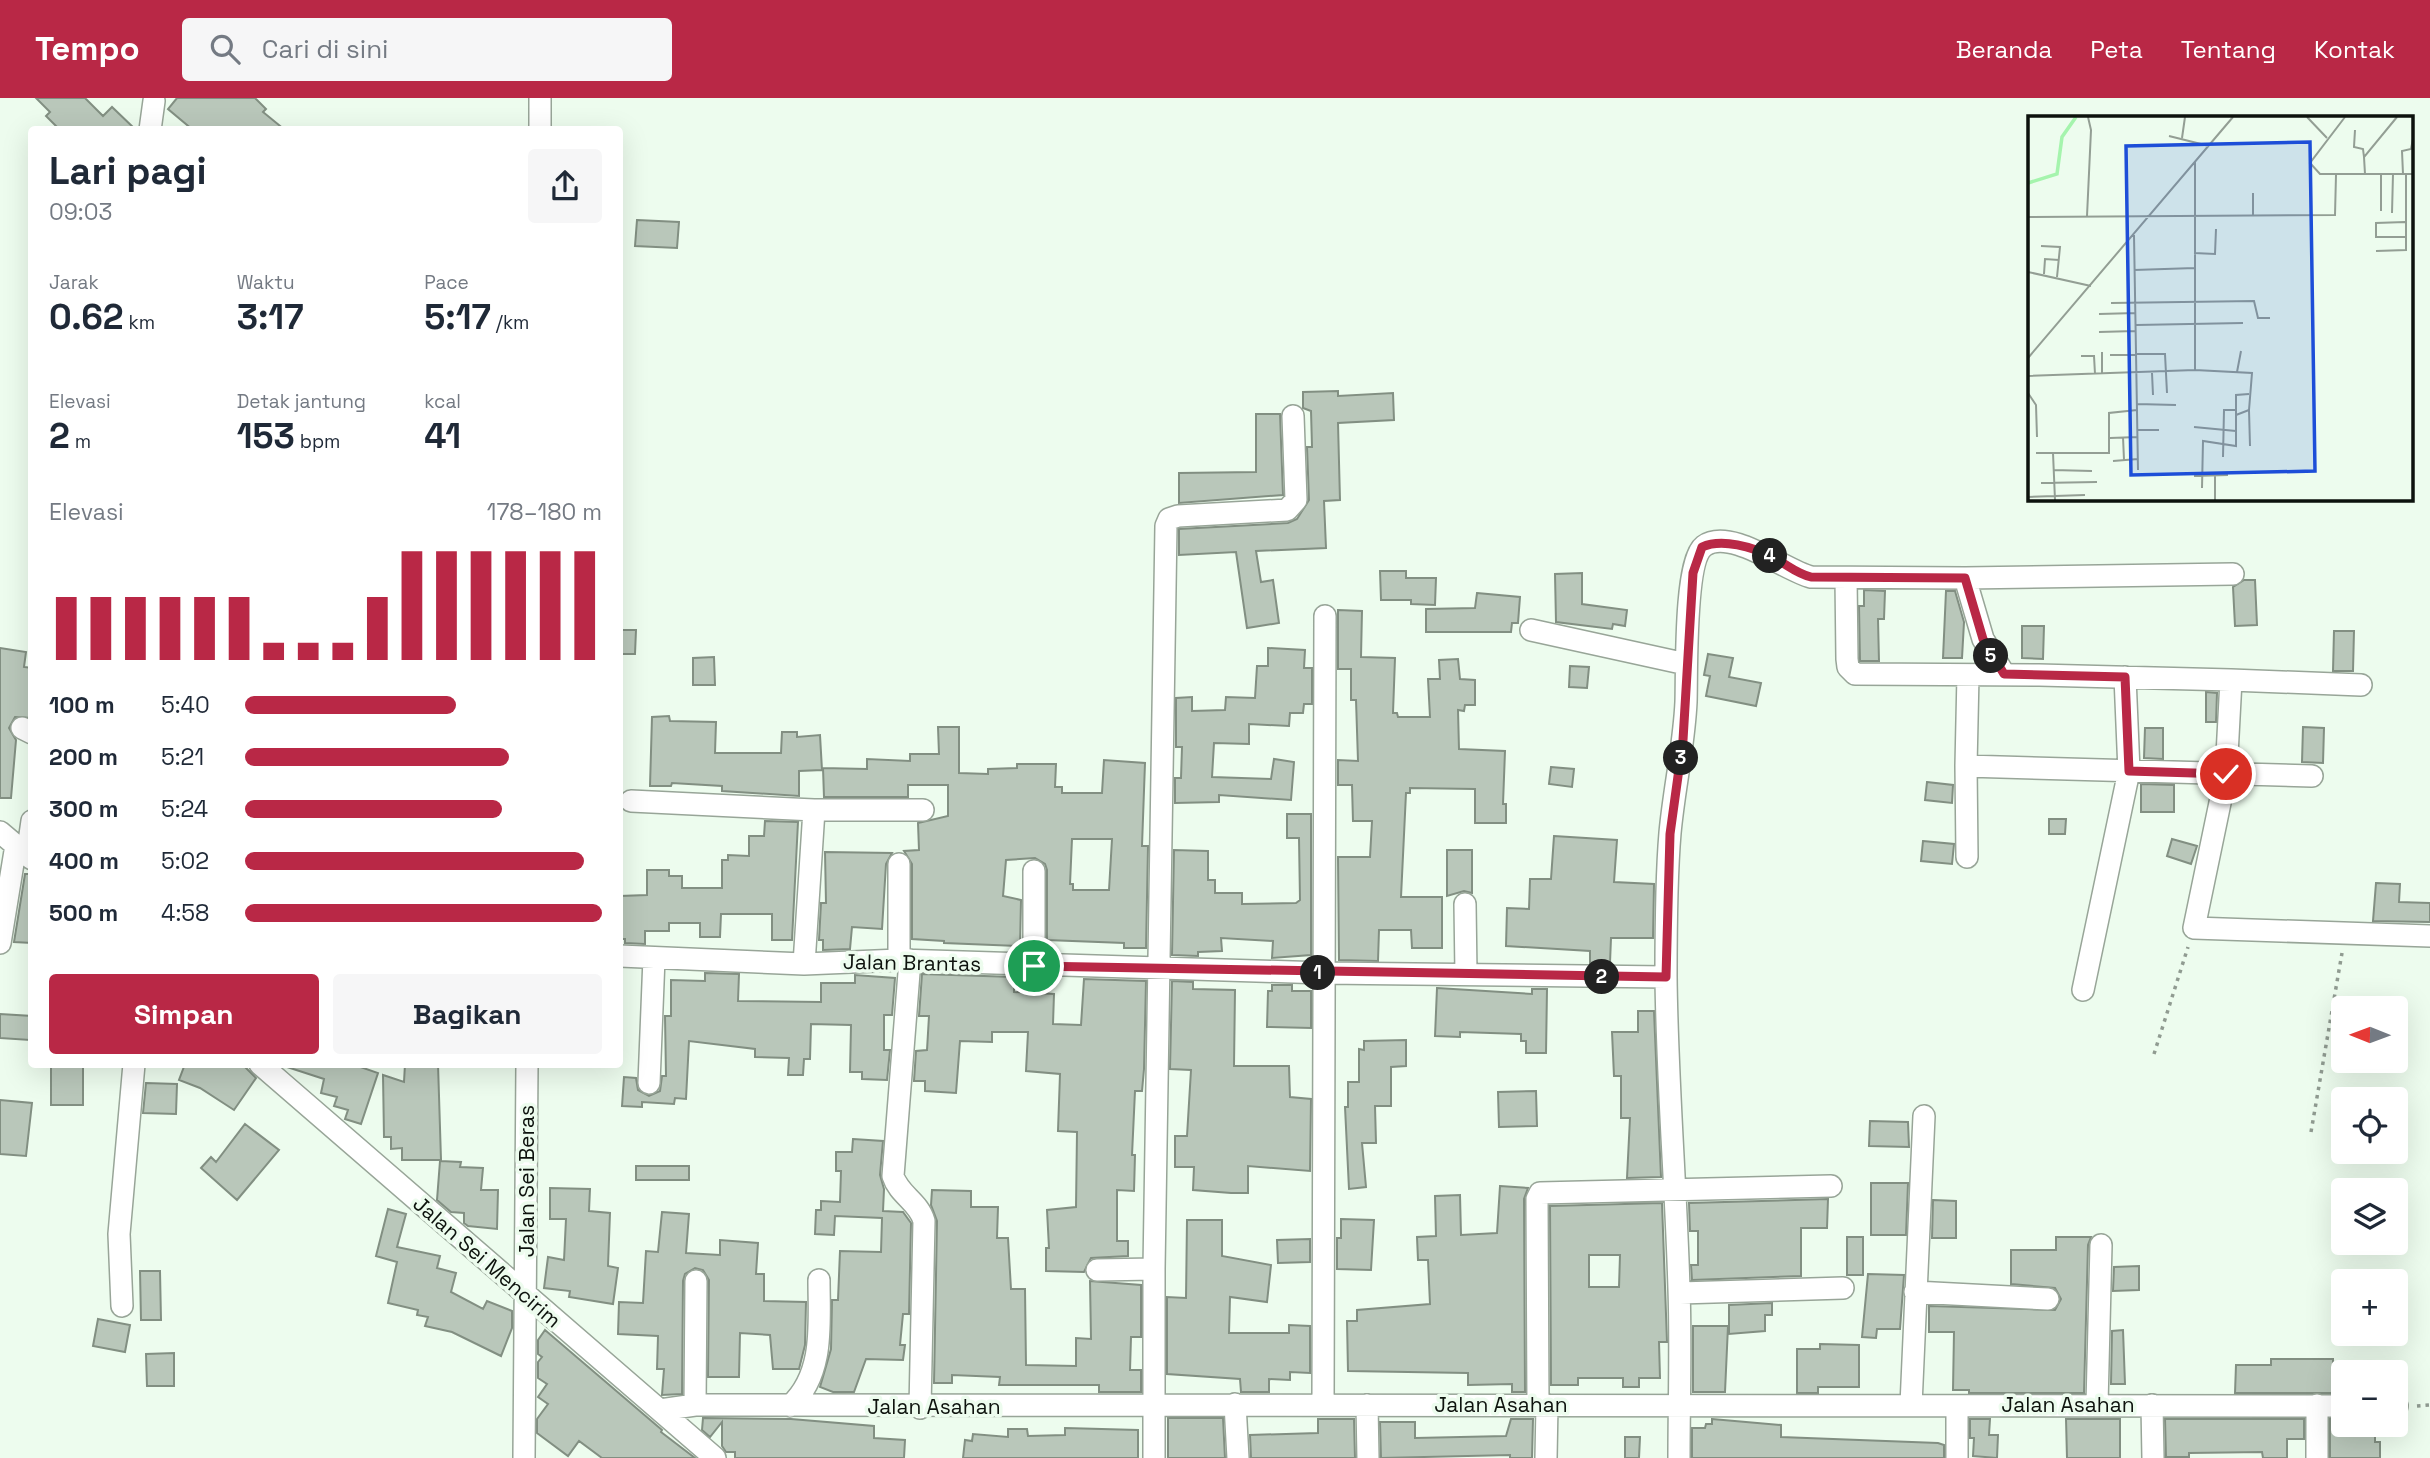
<!DOCTYPE html>
<html lang="id">
<head>
<meta charset="utf-8">
<style>
  body { margin:0; font-family:"Space Grotesk",sans-serif; background:#f6f6f7; color:#1f2937; height:100vh; display:flex; flex-direction:column; font-size:26px; white-space:nowrap }
  * { box-sizing:border-box; margin:0 }
  p { font-size:23px; color:#747a83 }
  .icon { flex:none; width:38px; height:38px; fill:none; stroke:currentColor; stroke-width:2; stroke-linecap:round; stroke-linejoin:round }
  .map { position:relative; flex:1; overflow:hidden }
  .sheet { position:absolute; left:28px; top:28px; width:595px; height:942px; display:flex; flex-direction:column; background:#fff; border-radius:7px; box-shadow:0 7px 28px #0002 }
  .sheet>* { flex:none }
  .needle { width:46px; rotate:271deg }
  .controls { position:absolute; left:2331px; top:898px; display:grid; gap:14px }
  .controls a { display:grid; place-items:center; width:77px; height:77px; border-radius:7px; background:#fff; box-shadow:0 7px 28px #0002; font-size:35px }
  .pin { position:absolute; display:grid; place-items:center; width:60px; height:60px; color:#fff; margin:-30px; border:4px solid #fff; border-radius:50%; box-shadow:0 2px 7px #0007 }
  .km { position:absolute; width:35px; height:35px; margin:-18px; border-radius:50%; background:#222; color:#fff; font-size:19px; line-height:35px; text-align:center }
  .round { display:grid; place-items:center; flex:none; width:74px; height:74px; border-radius:7px; background:#f6f6f7 }
  .summary { display:flex; align-items:center; justify-content:space-between; height:119px; padding:0 21px }
  h1 { font-size:38px; font-weight:700; line-height:52px }
  .figures { display:grid; grid-template-columns:repeat(3,1fr); gap:10px; height:119px; padding:7px 21px }
  .figures div { display:grid; align-content:center }
  .figures b { font-size:35px; font-weight:700 }
  .figures small { font-size:19px; font-weight:400 }
  .figures p { font-size:19px }
  .chart { height:196px; padding:14px 21px }
  .chart p { display:flex; justify-content:space-between }
  .chart svg { width:100%; height:126px; margin-top:7px; stroke:#b92846; stroke-width:6 }
  .action { display:flex; gap:14px; margin-top:auto; padding:14px 21px }
  .action a { flex:1; height:80px; border-radius:7px; background:#b92846; color:#fff; font-size:28px; font-weight:700; line-height:80px; text-align:center }
  .action a+a { background:#f6f6f7; color:#1f2937 }
  ul { padding:0 21px; list-style:none; font-size:23px }
  li { display:grid; grid-template-columns:112px 84px 1fr; align-items:center; height:52px }
  li i { height:18px; border-radius:9px; background:#b92846 }
  header { display:flex; align-items:center; gap:42px; box-sizing:border-box; height:98px; padding:0 35px; background:#b92846; color:#fff }
  header strong { font-size:33px }
  nav { display:flex; gap:38px; margin-inline-start:auto; font-size:24px }
  .search { width:490px; height:63px; background:#f6f6f7; display:flex; align-items:center; gap:18px; box-sizing:border-box; padding:0 24px; border-radius:7px; color:#747a83; font-size:26px }
  .map>svg:first-child { display:block }
</style>
</head>
<body>
<header>
<strong>Tempo</strong>
<div class="search"><svg class="icon" aria-label="search" viewBox="0 0 24 24"><circle cx="10" cy="10" r="6"/><path d="M15 15l6 6"/></svg>Cari di sini</div>
<nav><a>Beranda</a><a>Peta</a><a>Tentang</a><a>Kontak</a></nav>
</header>
<div class="map">
<svg width="2430" height="1360" viewBox="0 0 2430 1360">
  <rect width="100%" height="100%" fill="#edfcee"/>
  <!-- building -->
  <path fill="#b9c7ba" stroke="#828f82" stroke-width="2" fill-rule="evenodd" d="M36,0H85L103,18L112,9L136,32H60L46,18L50,14Z
    M177,0H255L266,11L263,14L285,32H193L168,11Z
    M637,122L679,124L677,150L635,148Z
    M1338,293V298L1393,295L1394,322L1338,325L1340,402L1324,403L1326,450L1256,453L1261,484L1273,482L1279,525L1247,530L1236,454L1179,457V431L1288,425L1297,421L1309,402L1307,349H1312L1311,313L1303,310V294Z
    M1256,316H1280L1283,397L1179,405V375L1256,374Z
    M1380,473H1406V480H1436L1435,507L1411,506V502H1381Z
    M1582,475V506L1627,512L1625,528L1613,526L1612,531L1556,524L1555,476Z
    M2244,482H2255L2257,527L2235,528L2233,489Z
    M1864,492L1885,493L1884,521H1878L1879,563H1860L1859,508H1864Z
    M1946,493H1955L1964,524L1962,560H1943Z
    M1477,495L1520,499L1518,525H1512L1511,534H1426V511L1475,510Z
    M1338,512L1362,513L1361,559L1395,560L1393,615H1397L1398,619H1430L1428,581H1440L1439,562L1458,561L1460,581L1475,582V607H1465L1464,613L1458,612L1459,651L1505,653L1503,706H1506V725H1475V691L1410,690V695H1406L1401,799H1442V850H1412L1411,832H1379L1378,863L1339,862L1338,759H1370L1372,723H1353L1352,687H1338V662L1358,663L1356,602H1351V571H1338Z
    M2022,528H2044L2043,561L2022,560Z
    M620,532H636L635,556H620Z
    M2334,533H2354L2353,573H2333Z
    M0,550L26,554L24,569L32,570V620L15,619L9,630L16,642L11,700H0Z
    M1268,550L1305,552L1304,570H1312V606H1304L1303,615H1290L1289,628L1249,626V646L1214,645L1212,679L1271,681L1274,661L1294,664L1291,702L1219,697V704L1175,705V680H1181L1182,649H1176V600L1192,599V613L1225,612L1226,599L1255,600L1257,568H1268Z
    M1708,556L1733,560L1729,579L1761,585L1756,608L1706,598L1710,578L1704,577Z
    M714,559L715,587H693V560Z
    M1570,568L1589,569L1587,590L1569,589Z
    M2206,594L2217,595L2216,624H2206Z
    M669,618L670,623L716,624L715,655H781L782,634H797V639L820,637L822,672L799,673V698L722,693V688L672,685L671,688H650L652,619Z
    M938,629H959V675L988,676V671L1017,670V666H1056L1055,689H1062V695H1102L1104,662L1145,665L1142,748H1148L1146,850H1124V845L1047,842V772L1045,766L1035,760L1006,762L1003,798L1021,802L1020,848L944,845V843L912,841V766L904,753L919,752L918,725L948,718V687H908V699H824L823,670L867,671V661L910,663V656H939ZM1072,741H1112L1109,792H1073V786H1070Z
    M2303,629L2324,630L2323,665L2302,664Z
    M2145,630H2163V661L2144,660Z
    M1551,669L1574,671L1572,689L1549,686Z
    M1927,684L1953,687L1952,705L1925,702Z
    M2141,686L2174,687V714H2141Z
    M1287,716H1311V857L1272,860L1273,843L1221,840L1222,853L1198,854V858L1172,857L1174,752L1208,753V782H1215V795H1242V806L1296,805L1300,802L1299,740H1287Z
    M2049,721H2066L2065,736H2049Z
    M765,723L798,724L792,842H772V816H721L720,839H700V825H669V833H645V846L625,845V841H620V798L647,797V772H669V778H682V790H722V762H728V757L749,758V738H764Z
    M1554,738L1617,742L1614,784L1654,786L1653,840H1611L1610,865H1590V853L1506,848L1507,810L1529,811L1530,781H1551Z
    M2172,741L2197,748L2191,766L2167,758Z
    M1923,743L1954,746L1952,766L1921,763Z
    M1447,752H1472V795L1464,793L1447,798Z
    M825,754L892,755L886,766L882,831L852,829L850,851L823,852V842H819L821,805H826Z
    M25,776H32V845L14,844Z
    M2376,785L2400,786L2399,804L2430,805V824L2373,823Z
    M705,875L739,876L738,903L821,904V885H855V877L895,880L892,917H884V952H890L887,982L862,981V974H850L851,927L811,926L810,961H804L803,977H788L789,960L755,959V951L689,943L686,1001L675,1000L674,1006L642,1004V1009L622,1008L624,979L636,980L638,992L649,998L660,993L662,978H666L665,918H671V882L705,883Z
    M922,876L1014,879V894L1054,896L1053,926L1081,927L1084,881L1146,883L1144,971L1142,993H1135L1132,1057H1135L1134,1093L1117,1092V1143H1128V1158L1091,1160L1084,1174L1046,1173V1150H1049L1047,1112L1076,1109L1077,1034L1058,1033L1060,976L1026,973L1028,934H992V944L960,943L956,995L925,993V983H914L916,953L927,952L929,918H919Z
    M1172,883L1193,884V891L1235,892L1234,968H1289L1290,999L1311,1001L1310,1073L1248,1068V1095H1231L1193,1092L1194,1069H1175V1038H1187L1191,972L1170,971Z
    M1272,887H1292V893H1311V930L1267,929L1268,893H1272Z
    M1437,890L1532,896V891H1547L1546,955H1526V943H1521V936L1460,934V939L1435,938Z
    M1638,913H1654L1661,1079L1627,1080L1630,1020H1621V978H1614L1612,934H1638Z
    M0,916L32,918L30,942L0,940Z
    M1406,942V968L1391,969V1008H1375L1376,1045H1362L1366,1089L1349,1091L1345,1009H1348V984H1359V951L1364,952V943Z
    M51,966H83V1007H51Z
    M185,966H242L256,980L234,1012L200,990L179,982Z
    M287,966H352L378,975L361,1026L345,1021L348,1012L334,1008L337,999L321,995L324,981L287,969Z
    M405,966H438L441,1062H402V1050L391,1051V1039H384L383,977L404,984Z
    M146,985L177,986L176,1016L143,1015Z
    M1536,993L1537,1028L1499,1029L1498,994Z
    M0,1002L32,1005L26,1058L0,1056Z
    M1870,1023L1908,1024L1909,1049L1869,1048Z
    M245,1026L279,1052L237,1102L201,1070L211,1059L216,1064Z
    M853,1041L883,1043L880,1077L884,1091L883,1113L903,1114L911,1125L909,1216H903L900,1247H905L903,1262L866,1261L854,1294H833L820,1289L831,1251L832,1202H838L840,1153L881,1154L882,1120L835,1118L834,1137L815,1136L816,1112H821V1103L840,1104L841,1073H836V1054H852Z
    M440,1063L461,1064L460,1069L483,1070L481,1092H498L497,1131L468,1128L464,1125V1115L451,1114L437,1102Z
    M636,1068H689V1082H636Z
    M1871,1085H1908L1906,1137H1871Z
    M1500,1088L1528,1090L1524,1101L1525,1294H1512V1286L1468,1287V1275L1348,1273L1347,1223H1357V1212L1430,1206L1428,1162H1418L1417,1139L1436,1138L1435,1098L1460,1097L1461,1137L1497,1135Z
    M550,1090L590,1091L589,1113L610,1115L608,1168L618,1170L613,1206L569,1199L570,1193L544,1190L548,1159L564,1162L566,1121H550Z
    M932,1092L971,1093V1109H998L997,1140H1008L1011,1191H1025L1026,1267L1076,1268V1240L1091,1241L1090,1183L1141,1187V1239H1131L1130,1272H1141V1294H1099V1287H999L1000,1279L952,1277V1285H934L937,1123L931,1107Z
    M1828,1101L1827,1130H1801V1178L1692,1182L1691,1167H1698V1133H1690L1689,1105Z
    M1933,1102L1956,1103V1140H1932Z
    M1662,1105L1667,1244H1659L1660,1280H1639V1289H1623V1280H1578V1287H1551L1550,1108ZM1589,1157H1620L1619,1189H1589Z
    M388,1111L406,1116L397,1149L440,1158L437,1170L456,1175L451,1194L483,1211L487,1203L512,1213V1230L501,1258L452,1234L425,1228L428,1219L417,1217L418,1212L388,1205L397,1164L376,1158Z
    M662,1114L689,1116L686,1155L720,1157V1142L758,1145L756,1176H764V1203L806,1204L805,1247L799,1271H773L770,1237L740,1235L739,1279H708L709,1182L703,1172L695,1170L685,1176L683,1183L682,1296L662,1297L664,1271H657L658,1238L618,1236L619,1204L643,1205L646,1153L658,1154Z
    M1341,1121L1374,1122L1371,1172L1337,1171V1140H1341Z
    M1187,1122H1222V1158L1271,1167L1267,1204L1230,1199L1229,1235H1289V1227L1310,1228V1275L1290,1274V1282L1269,1281V1294H1241L1240,1281L1167,1276V1199L1186,1200Z
    M1847,1139H1863V1177H1847Z
    M2056,1139H2091L2088,1147L2084,1295H1969V1292H1953L1954,1234H1929V1208L2055,1212L2061,1201L2055,1190L2011,1186V1152H2056Z
    M1310,1141V1164L1278,1165L1277,1142Z
    M2139,1168V1192L2113,1193L2114,1169Z
    M140,1173H160L161,1222H141Z
    M1868,1176L1904,1177L1900,1231H1877L1876,1240L1862,1239Z
    M1772,1205V1217H1765V1233L1729,1236V1207Z
    M98,1221L130,1227L125,1254L93,1248Z
    M1693,1228H1728L1725,1294H1693Z
    M545,1232L662,1332L661,1334L695,1360H602L579,1343L568,1358L537,1335V1321L548,1306L538,1299L547,1286L538,1280V1264L542,1259L538,1256V1242Z
    M2123,1232L2125,1286H2111L2112,1233Z
    M1820,1246L1859,1247V1289H1818V1295H1797V1251H1820Z
    M174,1255V1288H147L146,1256Z
    M2271,1261H2333V1295H2235L2236,1267H2271Z
    M703,1320L791,1321L874,1328V1340L905,1342L904,1360H735V1354H726L722,1348V1324L710,1339L702,1332Z
    M1168,1320H1223L1225,1360H1168Z
    M1318,1321H1354L1355,1360H1251L1250,1337L1318,1335Z
    M1511,1321H1533L1532,1360H1510V1357L1381,1360L1380,1324H1415V1340L1506,1338Z
    M1712,1321L1781,1327V1339L1938,1345L1944,1347V1360H1692V1330H1705L1706,1326H1712Z
    M1970,1321H1990L1989,1337H1998L1997,1360L1973,1358L1974,1340H1970Z
    M2066,1321H2120V1360H2067Z
    M2165,1321H2304V1341H2287V1360H2263L2262,1354L2189,1355V1359H2166Z
    M2330,1321H2343V1326L2351,1329H2375V1344H2380V1360H2330Z
    M1065,1330L1138,1332V1360H963L965,1342L972,1343L973,1336L1008,1339V1331H1027L1028,1338L1065,1337Z
    M1625,1339H1640L1639,1360H1625Z"/>
  <g fill="none" stroke-linecap="round" stroke-linejoin="round">
    <!-- minor casing -->
    <g stroke="#98a598" stroke-width="24">
      <path id="minor" d="M150,32L154,3
        M540,32V0
        M1846,480L1847,561L1848,569L1855,576L2039,577L2231,582L2226,676L2194,830L2430,838
        M1965,480L2233,476
        M1531,532L1686,566
        M1968,577L1966,668L2312,678
        M2231,582L2361,587
        M22,630L32,635
        M1966,668L1967,759
        M631,703L814,712L804,866
        M814,712H923
        M0,734L32,761
        M27,758L32,723
        M899,766V862
        M1465,806L1466,876
        M0,845L16,747
        M620,858L804,866L899,862L1324,875L1666,879
        M910,862L893,1078C899,1097 919,1104 924,1123L920,1310
        M1034,868V773
        M2083,892L2129,673L2125,579
        M260,966L715,1360
        M649,985L654,860
        M1097,1172L1154,1171
        M1915,1194L2048,1201
        M1680,1195L1843,1190
        M122,1208L119,1136L134,966
        M1235,1306L1238,1360
        M2097,1306L2101,1147
        M695,1307L696,1183
        M1323,1307L1325,518
        M1367,1307L1368,1360
        M1538,1307L1537,1101L1540,1095L1831,1088
        M1911,1307L1924,1018
        M2152,1307L2153,1360
        M2317,1307V1360
        M790,1308C825,1276 819,1225 819,1182
        M1957,1308V1360
        M2396,1308H2397
        M660,1312L695,1307L2343,1308
        M524,1360L527,966
        M1154,1360V1171L1166,428L1169,421L1178,418L1287,412L1296,402L1293,318
        M1546,1360L1547,1307
        M1679,1360C1679,1304 1681,1247 1679,1191C1676,1087 1667,982 1666,878C1666,831 1666,782 1670,735C1674,691 1684,648 1686,604C1687,577 1684,463 1704,448C1730,429 1786,473 1811,479L1965,480L1983,541L2004,576"/>
    </g>
    <!-- path -->
    <path stroke="#909b91" stroke-width="3.5" stroke-dasharray="3.5 5" stroke-linecap="butt" d="M2154,956L2188,849
      M2311,1034L2342,855
      M2417,1308L2430,1307"/>
    <!-- minor -->
    <use href="#minor" stroke="#fff" stroke-width="21"/>
  </g>
  <g fill="none" stroke-linecap="round" stroke-linejoin="round">
    <!-- route casing -->
    <g stroke="#fff" stroke-width="14">
      <path id="route" d="M1034,868L1666,879L1670,736L1683,642L1693,475L1702,449C1722,440 1753,449 1772,459C1787,466 1795,475 1811,479L1965,480L1983,541L2004,576L2125,579L2129,673L2226,676"/>
    </g>
    <!-- route -->
    <use href="#route" stroke="#b92846" stroke-width="9"/>
  </g>
  <g text-anchor="middle" stroke-width="7" stroke-linejoin="round" paint-order="stroke">
    <!-- street labels -->
    <g font-size="21" fill="#0d120d" stroke="#edfcee">
      <text transform="translate(912 865) rotate(1)" y="7">Jalan Brantas</text>
      <text transform="translate(527 1083) rotate(-90)" y="7">Jalan Sei Beras</text>
      <text transform="translate(487 1164) rotate(41)" y="7">Jalan Sei Mencirim</text>
      <text x="1501" y="1314">Jalan Asahan</text>
      <text x="2068" y="1314">Jalan Asahan</text>
      <text x="934" y="1316">Jalan Asahan</text>
    </g>
  </g>
  <!-- overview -->
  <g transform="translate(2028 18)">
    <rect width="385" height="385" fill="#edfcee"/>
    <path fill="none" stroke="#a5f4ad" stroke-width="3.5" d="M0,67L29,58L34,21L48,1"/>
    <path fill="none" stroke="#939e94" stroke-width="2" d="M279,1L299,22M317,1L282,47L292,58H385M327,14L326,31L335,33L336,41M141,20L181,30M154,22L157,1M337,58L336,41L369,1M375,58L374,35L383,33L385,23M225,77V100M353,95V58M364,97L365,58M59,100L63,14L60,1M0,101L307,99L308,59M377,106L348,107V121H378M106,119L110,354M13,130L32,131L29,161M348,135L378,134V58M166,137L187,138L188,113M106,154L167,152M0,156L63,170M16,158L17,143L31,144M83,187L226,185L230,202H242M71,198L108,197M108,209L215,207M71,216L107,215M74,236V258M108,238H137L139,277M82,239H108M53,240H66L67,258M0,242L205,1M167,254V46M209,256L213,235M124,257L125,279M0,260L167,254L224,257L221,294L208,299M0,277L8,289L9,321M109,288L148,289M221,294L222,330M166,311L208,315M110,314H131M95,321L96,344M82,322L110,321M8,337H81V297L109,294M25,337L27,384M195,341L196,294H208M85,345L110,343M25,354L64,355M166,360L200,359M13,367L69,366M174,372L175,325L208,330V279L221,278M0,381L57,379M187,384V360"/>
    <path fill="#1d4ed8" fill-opacity="0.15" stroke="#1d4ed8" stroke-width="3.5" d="M282,26L287,355L103,359L98,30Z"/>
    <rect width="385" height="385" fill="none" stroke="#0d120d" stroke-width="3.5"/>
  </g>
</svg>
<div class="controls">
<a><svg class="needle" viewBox="-14 -14 28 28"><path d="M0-13l5 13h-10z" fill="#e53935"/><path d="M0 13l5-13h-10z" fill="#747a83"/></svg></a>
<a><svg class="icon" aria-label="locate" viewBox="0 0 24 24"><circle cx="12" cy="12" r="6"/><path d="M12 2v4M12 18v4M2 12h4M18 12h4"/></svg></a>
<a><svg class="icon" aria-label="layers" viewBox="0 0 24 24"><path d="M12 4l9 5-9 5-9-5zM3 14l9 5 9-5"/></svg></a>
<a>+</a>
<a>−</a>
</div>
<div class="pin" style="left:1034px;top:868px;background:#1e9e55"><svg class="icon" aria-label="arrive" viewBox="0 0 24 24"><path d="M6 21V4h12l-3 4 3 4H6"/></svg></div>
<div class="pin" style="left:2226px;top:676px;background:#d93025"><svg class="icon" aria-label="check" viewBox="0 0 24 24"><path d="M5 12l5 5 9-10"/></svg></div>
<b class="km" style="left:1318px;top:875px">1</b>
<b class="km" style="left:1602px;top:879px">2</b>
<b class="km" style="left:1681px;top:660px">3</b>
<b class="km" style="left:1770px;top:458px">4</b>
<b class="km" style="left:1991px;top:558px">5</b>
<section class="sheet">
<div class="summary"><div><h1>Lari pagi</h1><p>09:03</p></div><a class="round"><svg class="icon" aria-label="share" viewBox="0 0 24 24"><path d="M12 15V3M7 8l5-5 5 5M5 13v7h14v-7"/></svg></a></div>
<div class="figures">
<div><p>Jarak</p><b>0.62<small> km</small></b></div>
<div><p>Waktu</p><b>3:17</b></div>
<div><p>Pace</p><b>5:17<small> /km</small></b></div>
</div>
<div class="figures">
<div><p>Elevasi</p><b>2<small> m</small></b></div>
<div><p>Detak jantung</p><b>153<small> bpm</small></b></div>
<div><p>kcal</p><b>41</b></div>
</div>
<div class="chart"><p><span>Elevasi</span>178–180 m</p>
<svg viewBox="0 0 160 44" preserveAspectRatio="none"><path d="M5 44V22M15 44V22M25 44V22M35 44V22M45 44V22M55 44V22M65 44V38M75 44V38M85 44V38M95 44V22M105 44V6M115 44V6M125 44V6M135 44V6M145 44V6M155 44V6"/></svg>
</div>
<ul>
<li><b>100 m</b>5:40<i style="width:59%"></i></li>
<li><b>200 m</b>5:21<i style="width:74%"></i></li>
<li><b>300 m</b>5:24<i style="width:72%"></i></li>
<li><b>400 m</b>5:02<i style="width:95%"></i></li>
<li><b>500 m</b>4:58<i style="width:100%"></i></li>
</ul>
<div class="action"><a>Simpan</a><a>Bagikan</a></div>
</section>
</div>
</body>
</html>
